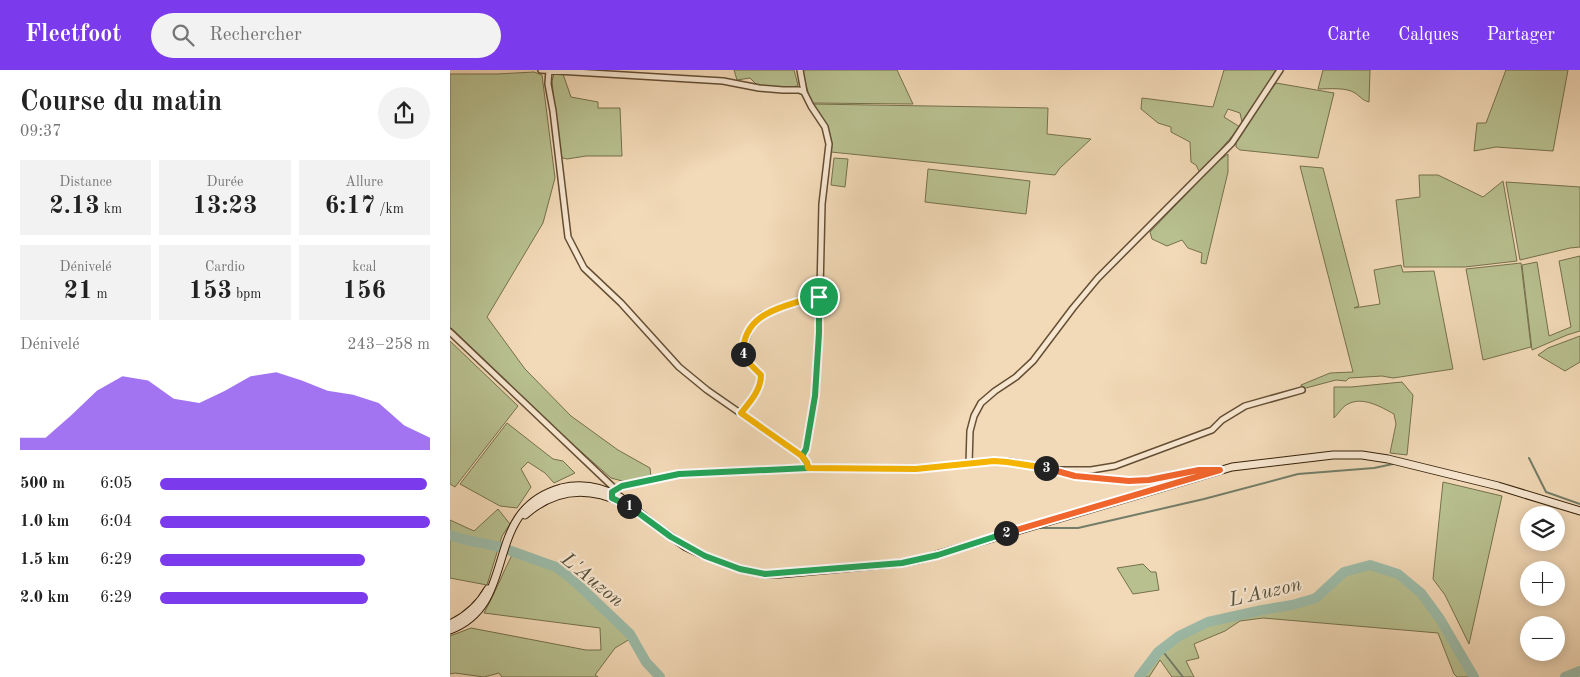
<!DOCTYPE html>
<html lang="fr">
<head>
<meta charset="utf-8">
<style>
  body { margin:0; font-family:"Old Standard TT",serif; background:#f2f2f2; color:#222; height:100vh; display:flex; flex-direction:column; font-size:19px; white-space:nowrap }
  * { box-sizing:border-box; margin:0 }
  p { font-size:16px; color:#767676 }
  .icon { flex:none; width:28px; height:28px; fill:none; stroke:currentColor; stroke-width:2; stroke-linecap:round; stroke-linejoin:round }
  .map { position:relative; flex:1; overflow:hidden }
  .drawer { display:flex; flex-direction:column; background:#fff; width:450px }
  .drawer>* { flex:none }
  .buttons { position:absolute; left:1070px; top:436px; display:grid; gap:10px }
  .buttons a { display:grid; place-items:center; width:45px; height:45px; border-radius:50%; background:#fff; box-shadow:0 2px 12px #0003; font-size:25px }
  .pin { position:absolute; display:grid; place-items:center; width:42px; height:42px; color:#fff; margin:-21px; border:2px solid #fff; border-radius:50%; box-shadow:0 1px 5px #0007 }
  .km { position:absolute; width:25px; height:25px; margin:-12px; border-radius:50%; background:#222; color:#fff; font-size:14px; line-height:25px; text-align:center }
  .round { display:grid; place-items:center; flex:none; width:52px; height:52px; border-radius:26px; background:#f2f2f2 }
  .head { display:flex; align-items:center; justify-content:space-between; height:85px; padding:0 20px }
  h1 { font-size:28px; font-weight:700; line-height:38px }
  .metrics { display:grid; grid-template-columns:repeat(3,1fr); gap:8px; height:85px; padding:5px 20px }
  .metrics div { display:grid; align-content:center; border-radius:0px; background:#f2f2f2; text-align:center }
  .metrics b { font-size:25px; font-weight:700 }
  .metrics small { font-size:14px; font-weight:400 }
  .metrics p { font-size:14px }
  .chart { height:140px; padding:10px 20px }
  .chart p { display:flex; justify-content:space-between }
  .chart svg { width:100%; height:90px; margin-top:5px; fill:#7c3aed; opacity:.7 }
  ul { padding:0 20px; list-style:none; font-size:16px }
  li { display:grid; grid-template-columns:80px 60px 1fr; align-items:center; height:38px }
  li i { height:12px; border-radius:6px; background:#7c3aed }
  header { display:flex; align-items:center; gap:30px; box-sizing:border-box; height:70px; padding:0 25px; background:#7c3aed; color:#fff }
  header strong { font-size:24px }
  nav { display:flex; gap:28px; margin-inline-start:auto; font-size:18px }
  .search { width:350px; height:45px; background:#f2f2f2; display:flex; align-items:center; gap:12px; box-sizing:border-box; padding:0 18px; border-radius:28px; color:#767676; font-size:19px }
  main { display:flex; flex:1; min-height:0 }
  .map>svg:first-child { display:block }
</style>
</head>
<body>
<header>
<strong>Fleetfoot</strong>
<div class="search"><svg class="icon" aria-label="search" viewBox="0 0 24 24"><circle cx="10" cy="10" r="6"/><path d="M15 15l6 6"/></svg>Rechercher</div>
<nav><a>Carte</a><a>Calques</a><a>Partager</a></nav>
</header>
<main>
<section class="drawer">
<div class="head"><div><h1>Course du matin</h1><p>09:37</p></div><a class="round"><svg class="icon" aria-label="share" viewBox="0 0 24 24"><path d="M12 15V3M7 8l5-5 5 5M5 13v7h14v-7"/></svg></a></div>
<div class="metrics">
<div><p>Distance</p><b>2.13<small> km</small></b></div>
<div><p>Durée</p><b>13:23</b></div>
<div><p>Allure</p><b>6:17<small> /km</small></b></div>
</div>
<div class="metrics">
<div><p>Dénivelé</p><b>21<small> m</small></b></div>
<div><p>Cardio</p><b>153<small> bpm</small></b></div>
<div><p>kcal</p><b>156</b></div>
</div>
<div class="chart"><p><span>Dénivelé</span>243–258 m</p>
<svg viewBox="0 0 160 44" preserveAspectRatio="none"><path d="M0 44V38L10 38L20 27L30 15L40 8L50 10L60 19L70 21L80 15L90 8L100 6L110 10L120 15L130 17L140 21L150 32L160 38V44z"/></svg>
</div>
<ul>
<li><b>500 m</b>6:05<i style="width:99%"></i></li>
<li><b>1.0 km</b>6:04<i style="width:100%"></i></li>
<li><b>1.5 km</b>6:29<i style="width:76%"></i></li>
<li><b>2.0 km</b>6:29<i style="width:77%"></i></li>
</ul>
</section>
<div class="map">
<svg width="1130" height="607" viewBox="0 0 1130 607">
  <rect width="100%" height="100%" fill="#f2d9b7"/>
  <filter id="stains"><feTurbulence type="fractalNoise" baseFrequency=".004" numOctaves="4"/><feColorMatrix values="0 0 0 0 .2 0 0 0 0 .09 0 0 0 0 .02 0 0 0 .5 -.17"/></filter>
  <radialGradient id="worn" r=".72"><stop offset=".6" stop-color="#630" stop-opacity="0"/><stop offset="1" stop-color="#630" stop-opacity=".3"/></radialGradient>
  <!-- green -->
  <path fill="#b8c090" stroke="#76704c" d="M284,0H344L348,15C342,20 313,17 306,14C304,12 302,10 300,8L287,10Z
    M352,0H447L463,34L361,33Z
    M774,0H827L792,52L790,43L778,39L774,47L790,57L750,103L746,95L741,92L740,72L721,62V57L708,53L691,39L692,28L763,37Z
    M873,0H920L919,32C912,30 911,27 905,23C896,17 879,19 868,19Z
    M1056,0H1118L1103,81L1046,77L1024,81L1027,53H1036Z
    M84,2L92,5L105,108L93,153L37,247L75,299L121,346L168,380L200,398L201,407L176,412L161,408L118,370L0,257V4H47Z
    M104,4H113L121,27L148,32V38H170L172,86H136L117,89L109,87L102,11Z
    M826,13L884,23L868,88L790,80L786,77V72L805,42Z
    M362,34L598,38L597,64L641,69L610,98L605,105L381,82C381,58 376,52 362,34Z
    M778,84V102L756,194L751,193L752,183L738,178L732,170L717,176L702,169L700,162L767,92Z
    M384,88L398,89L395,117L381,115Z
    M850,96L873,98L909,236L904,238L930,234L924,200L951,195L953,202L984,201L1003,299L943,308L932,306L899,308L896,311L886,310L852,319L851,315L880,303L903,302Z
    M478,99L580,111L576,144L475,132Z
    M969,105H988L1033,127L1053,111L1067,191L1015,197H954L946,130L970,127Z
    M1056,112L1130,117V177L1120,178L1070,190Z
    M1130,186V261L1117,265L1082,280L1072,195L1087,192L1099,266L1121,257L1109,191Z
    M1071,193L1081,277L1033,290L1016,199Z
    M1130,266V292L1115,301L1088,285L1098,278Z
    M0,271L68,336L5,417L0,414Z
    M952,312L963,325L957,385L940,383L946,354L944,344C931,337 913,326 898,334C893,336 888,344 884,348V317H901Z
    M57,353L103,389L113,391L125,403L104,413L95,403L78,392L71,399L81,417L67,438L50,436L10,414Z
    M993,412L1052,426L1019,574L995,525L983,509Z
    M48,439L60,454L52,466L37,515L0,508V450L24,461Z
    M62,485L103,500L129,519L179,566L180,569L165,578L145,605L148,607H52L49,603L34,607L5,603L0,604V566L21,558L136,580H151L150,558L34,543C45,524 52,504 62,485Z
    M693,494L701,502H706L709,520L683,524L667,498Z
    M920,498L947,506L970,524L989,550L1005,579L1023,607H1007L1004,604L988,563L813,548L790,551L775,561L744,574L749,588L736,591L744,607H722L710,590L699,607H692L709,583L731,568L759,554L813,541L842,538L866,530L895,505Z"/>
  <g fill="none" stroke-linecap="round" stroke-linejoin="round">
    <!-- stream -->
    <path stroke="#737d68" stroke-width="2" d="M1079,388L1096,422L1130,434
      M590,458H628L754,429L848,404L924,398L943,394
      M711,579L733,607"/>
    <!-- river -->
    <path stroke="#9cbba8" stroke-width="10" d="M0,465L12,469L50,477L106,497L122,509L180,564L196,592L210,607
      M689,607L708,582L729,566L758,552L812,540L842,535L866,528L894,502L920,495L948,504L971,523L990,549L1024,607
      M1115,607L1130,601"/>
    <!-- street casing -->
    <g stroke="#644f34" stroke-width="8">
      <path id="street" d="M91,0L273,11L309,18L333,20H349L354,22
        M99,0L98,14L103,41L118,167L134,198L171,233L229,297L257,320L352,386L357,393L358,398
        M350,0L354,22L361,36L375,57L379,74L372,134L369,263L365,326L356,379L352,386
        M0,262L165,419
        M291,343C300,332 311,320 311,305L294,288L293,284V278L301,256L312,245L363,227H369
        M519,394L520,361L524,346L531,333L545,321L566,307L583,291L623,238L648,208L782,73L830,0
        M607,400H641L665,396L762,360L772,350L795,336L852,320
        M162,422L172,416L229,404L347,398L466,399L532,392L557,391L601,399L625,406L679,411L699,410L749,400H764"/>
    </g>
    <!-- secondary casing -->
    <g stroke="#352109" stroke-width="9">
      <path id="secondary" d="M75,445C105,418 138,416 173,433
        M0,554C17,546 29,535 38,519
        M0,560C71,533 30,441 111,418C131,413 152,417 170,427L206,456L236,477L255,486L290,499L315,504H330L452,493L472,489L782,397L883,385H912L938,389L1048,416L1130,441"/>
    </g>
    <!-- street -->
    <use href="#street" stroke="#f7e6d0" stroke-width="5"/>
    <!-- secondary -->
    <use href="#secondary" stroke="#f7e6d0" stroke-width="7"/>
  </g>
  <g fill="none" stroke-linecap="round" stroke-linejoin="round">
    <!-- split-1 casing -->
    <g stroke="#fff" stroke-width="10">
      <path id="split-1" d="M179,436L162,428V422L172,416L229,404L358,398L357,393L352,386L356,379L365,326L369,263V227"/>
    </g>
    <!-- split-2 casing -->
    <g stroke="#fff" stroke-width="10">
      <path id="split-2" d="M179,436L221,467L255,486L290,499L315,504L452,493L488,485L556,463"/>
    </g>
    <!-- split-3 casing -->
    <g stroke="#fff" stroke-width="10">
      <path id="split-3" d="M556,463L770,400H749L699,410L679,411L625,406L596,398"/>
    </g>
    <!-- split-4 casing -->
    <g stroke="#fff" stroke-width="10">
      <path id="split-4" d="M293,284L294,288L311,305C311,320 300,332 291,343L352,386L357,393L358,398L466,399L544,391L557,392L596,398"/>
    </g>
    <!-- split-5 casing -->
    <g stroke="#fff" stroke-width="10">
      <path id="split-5" d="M293,284C293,242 332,238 363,227H369"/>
    </g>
    <!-- split-1 -->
    <use href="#split-1" stroke="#22a559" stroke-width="6"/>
    <!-- split-2 -->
    <use href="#split-2" stroke="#22a559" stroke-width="6"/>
    <!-- split-3 -->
    <use href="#split-3" stroke="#f0652b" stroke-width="6"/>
    <!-- split-4 -->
    <use href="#split-4" stroke="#f5b400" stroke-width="6"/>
    <!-- split-5 -->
    <use href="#split-5" stroke="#f5b400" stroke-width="6"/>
  </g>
  <g text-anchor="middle" stroke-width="4.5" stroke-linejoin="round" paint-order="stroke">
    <!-- water labels -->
    <g font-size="20" font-style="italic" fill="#544f39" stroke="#f7e6d0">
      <text transform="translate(143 509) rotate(39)" y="7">L'Auzon</text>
      <text transform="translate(815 521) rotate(-13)" y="7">L'Auzon</text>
    </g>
  </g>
  <rect width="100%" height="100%" filter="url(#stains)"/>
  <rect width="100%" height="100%" fill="url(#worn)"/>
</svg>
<div class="buttons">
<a><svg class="icon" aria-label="layers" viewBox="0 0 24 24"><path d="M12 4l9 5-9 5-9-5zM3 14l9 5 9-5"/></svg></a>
<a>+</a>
<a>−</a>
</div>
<div class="pin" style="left:369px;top:227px;background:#1e9e55"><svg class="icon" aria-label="arrive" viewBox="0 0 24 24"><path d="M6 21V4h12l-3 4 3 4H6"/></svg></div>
<b class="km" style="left:179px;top:436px">1</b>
<b class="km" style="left:556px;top:463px">2</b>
<b class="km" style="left:596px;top:398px">3</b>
<b class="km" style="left:293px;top:284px">4</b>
</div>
</main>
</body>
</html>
